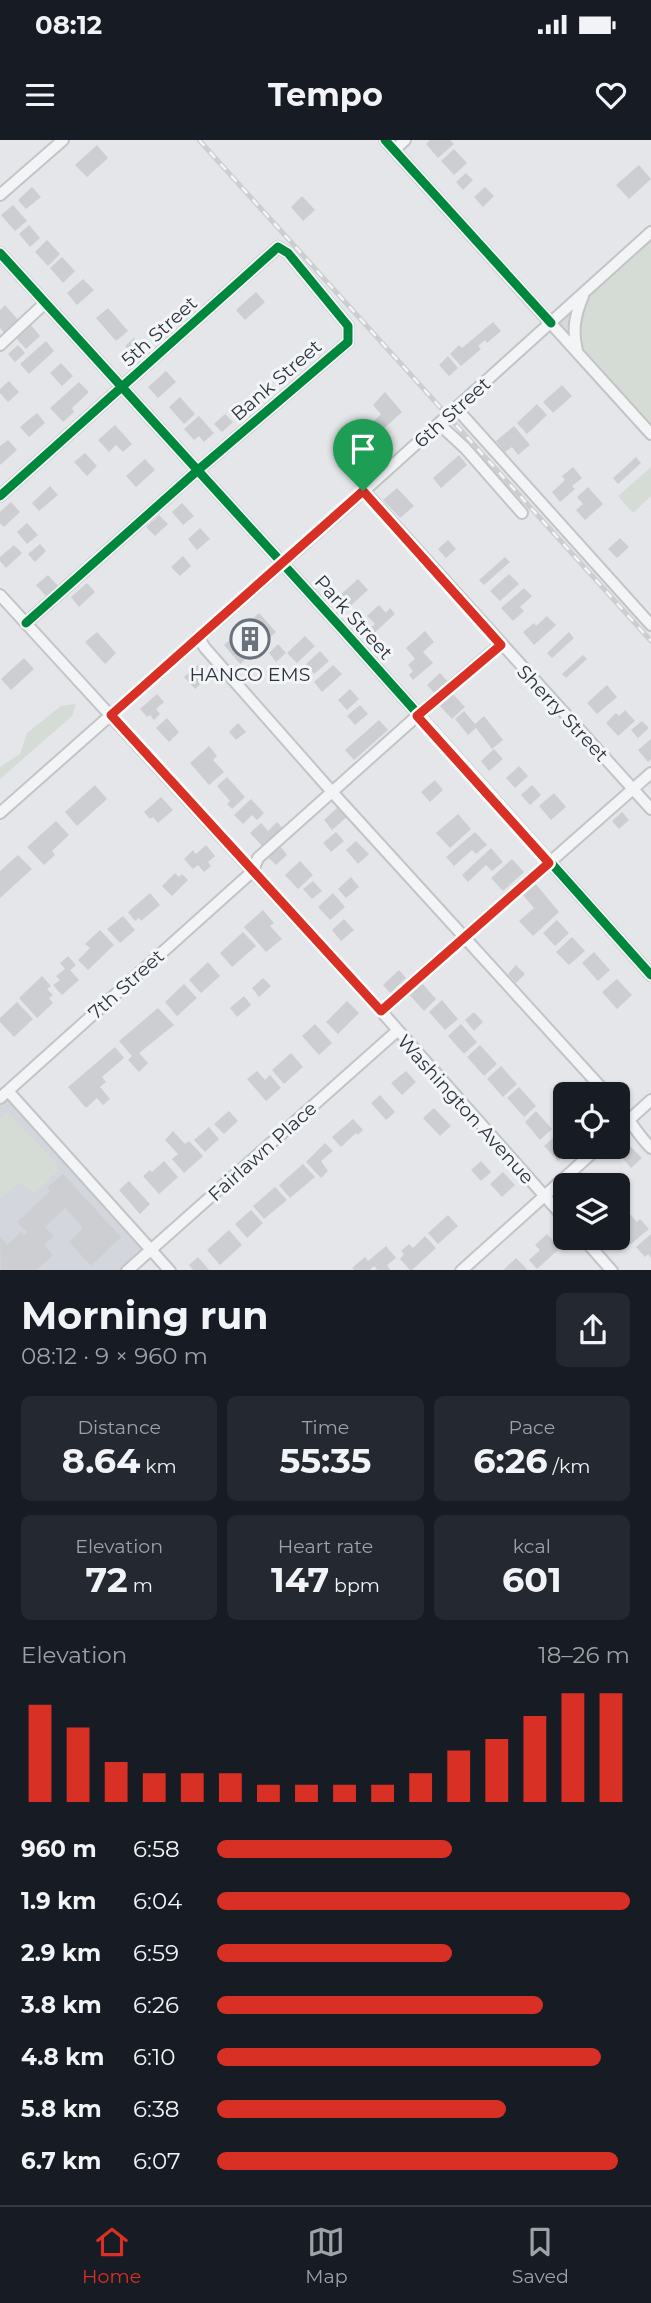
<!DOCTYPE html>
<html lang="en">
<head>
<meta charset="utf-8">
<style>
  body { margin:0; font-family:Montserrat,sans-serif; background:#242831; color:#f1f3f6; height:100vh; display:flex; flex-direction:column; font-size:26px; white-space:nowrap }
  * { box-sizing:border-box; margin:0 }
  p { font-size:23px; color:#9ea1a6 }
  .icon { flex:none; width:38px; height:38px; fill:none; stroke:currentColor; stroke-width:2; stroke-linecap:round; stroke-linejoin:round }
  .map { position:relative; height:1130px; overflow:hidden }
  .details { display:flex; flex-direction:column; background:#171b24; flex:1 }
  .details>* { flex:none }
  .tools { position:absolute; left:553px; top:942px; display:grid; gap:14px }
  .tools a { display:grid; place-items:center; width:77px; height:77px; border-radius:10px; background:#171b24; box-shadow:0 2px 5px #0004; font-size:35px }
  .pin { position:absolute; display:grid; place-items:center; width:60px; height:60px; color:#fff; margin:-72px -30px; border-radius:50% 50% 50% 0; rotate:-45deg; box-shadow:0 0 7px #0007 }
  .pin .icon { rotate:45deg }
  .round { display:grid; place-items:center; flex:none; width:74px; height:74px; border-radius:10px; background:#242831 }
  .head { display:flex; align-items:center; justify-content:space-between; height:119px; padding:0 21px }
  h1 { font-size:38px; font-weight:700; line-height:52px }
  .stats { display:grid; grid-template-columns:repeat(3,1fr); gap:10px; height:119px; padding:7px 21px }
  .stats div { display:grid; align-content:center; border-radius:10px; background:#242831; text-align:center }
  .stats b { font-size:35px; font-weight:700 }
  .stats small { font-size:19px; font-weight:400 }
  .stats p { font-size:19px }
  .chart { height:196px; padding:14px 21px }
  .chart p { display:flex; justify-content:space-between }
  .chart svg { width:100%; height:126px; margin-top:7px; stroke:#d93025; stroke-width:6 }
  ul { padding:0 21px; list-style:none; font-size:23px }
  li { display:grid; grid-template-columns:112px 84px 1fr; align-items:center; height:52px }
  li i { height:18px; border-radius:9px; background:#d93025 }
  .status { display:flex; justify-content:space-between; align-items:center; height:49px; padding:0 35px; background:#171b24; direction:ltr }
  .status svg { height:19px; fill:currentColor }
  header { display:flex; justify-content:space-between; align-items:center; height:91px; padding:0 21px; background:#171b24; font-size:32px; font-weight:700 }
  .dock { display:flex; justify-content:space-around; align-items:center; height:98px; border-top:2px solid #363941; background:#171b24; font-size:19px; color:#9ea1a6 }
  .dock a { display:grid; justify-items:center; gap:4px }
  .dock .selected { color:#d93025 }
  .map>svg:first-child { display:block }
</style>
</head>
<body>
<div class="status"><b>08:12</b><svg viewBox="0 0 49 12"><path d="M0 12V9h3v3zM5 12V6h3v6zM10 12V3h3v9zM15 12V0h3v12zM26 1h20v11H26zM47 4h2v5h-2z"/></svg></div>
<header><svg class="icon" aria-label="menu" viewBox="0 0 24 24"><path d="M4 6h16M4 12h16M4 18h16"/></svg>Tempo<svg class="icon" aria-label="heart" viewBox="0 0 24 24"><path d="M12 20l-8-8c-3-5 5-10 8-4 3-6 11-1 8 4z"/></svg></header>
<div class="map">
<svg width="651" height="1131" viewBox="0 0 651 1131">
  <rect width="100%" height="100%" fill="#e4e6e9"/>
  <!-- built -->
  <path fill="#d3d6dc" d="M8,951L151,1110L127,1130H0V958Z"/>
  <!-- green -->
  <path fill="#d5dcd5" d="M651,92V293L551,183Z
    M651,327V356L633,373L618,356Z
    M76,564L72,576L0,639V627L20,614L27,593L61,566Z
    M8,972L56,1023L58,1031L35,1053L19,1043L0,1059V979Z"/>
  <!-- building -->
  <path fill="#cdced1" d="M430,0H450L454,4L438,18L426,4Z
    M97,5L108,18L87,37L75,25Z
    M454,9L467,23L454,35L441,21Z
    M639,25L651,39L629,59L616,45Z
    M466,33L473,40L463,50L456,42Z
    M32,47L41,57L26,69L18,60Z
    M485,47L494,56L483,67L474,57Z
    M302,56L315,70L303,81L291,67Z
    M13,65L27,81L15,91L1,75Z
    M29,85L40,98L30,107L19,94Z
    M47,100L60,114L48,126L35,112Z
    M62,117L75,131L63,143L50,128Z
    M83,139L94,150L77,165L67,153Z
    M256,152L265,162L245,180L236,170Z
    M5,165L20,182L6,195L0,188V170Z
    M108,168L128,191L116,201L96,178Z
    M493,182L501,191L487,203L485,200L478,206L481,209L461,226L450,214L459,205L462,208Z
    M31,185L40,196L26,209L16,198Z
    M134,198L143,208L134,216L125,206Z
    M46,201L54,211L29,234L20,224Z
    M18,205L25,213L15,222L8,214Z
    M448,216L458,228L449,236L439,225Z
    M61,223L73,236L62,246L50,233Z
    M166,231L176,242L158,258L148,247Z
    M9,241L19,252L8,262L0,253V249Z
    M79,242L89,252L72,268L74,272L63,282L50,268Z
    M562,245L572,256L553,273L543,262Z
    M385,252L402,272L379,293L371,284L381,274L373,265Z
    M180,257L195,274L184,284L169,267Z
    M537,264L547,275L527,294L517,283Z
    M37,273L45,283L29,297L20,287Z
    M225,274L233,282L222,292L214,284Z
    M199,276L214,293L204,302L199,296L194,300L184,289Z
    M115,285L132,304L123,312L116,305L109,312L98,300Z
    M514,286L530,305L518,315L512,307L505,312L496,301Z
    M8,300L17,310L0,325V306Z
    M85,313L97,326L87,336L74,322Z
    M459,315L467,325L441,348L433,338Z
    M636,317L641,323L618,344L613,338Z
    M145,319L155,330L136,347L126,336Z
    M573,327L582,338L572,346L575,349L560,362L552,352L565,340L562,336Z
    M50,346L58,355L39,371L32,363Z
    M588,347L603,364L585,380L576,370L583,364L577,357Z
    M397,348L414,366L400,378L383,360Z
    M11,362L20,372L4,387L0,383V372Z
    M182,363L194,376L183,385L172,372Z
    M159,375L168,384L155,396L146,387Z
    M27,383L38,395L27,404L17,392Z
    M200,388L210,399L197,410L188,399Z
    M620,398L629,407L617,418L608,409Z
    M448,400L456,409L446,418L438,409Z
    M40,404L46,411L35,422L28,414Z
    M14,405L22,413L6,428L0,421V417Z
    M183,416L191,426L180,436L171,427Z
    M505,417L510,422L484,445L479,440Z
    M509,434L519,444L500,461L490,451Z
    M48,435L58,446L46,456L36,445Z
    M358,439L368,450L348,468L338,457Z
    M87,443L95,452L79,467L71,457Z
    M524,448L532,456L520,467L524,471L513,481L501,468Z
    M379,465L386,473L390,468L395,474L373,494L369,489L375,484L367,476Z
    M259,473L276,492L240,524L224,505Z
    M547,476L556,485L534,505L523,492L534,483L536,486Z
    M425,491L434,502L423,512L433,523L413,540L409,535L413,531L408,525L415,519L406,508Z
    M97,492L116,513L105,524L85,502Z
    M569,492L574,498L552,518L547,513Z
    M305,496L315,506L297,523L287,513Z
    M278,504L286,513L276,522L269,513Z
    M320,511L329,521L314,534L306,524Z
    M583,515L587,519L566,538L562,534Z
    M24,518L34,529L11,550L1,539Z
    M198,525L208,537L195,549L184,537Z
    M333,525L342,534L322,552L314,542Z
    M440,533L448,542L435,554L427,545Z
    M607,545L617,557L597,574L587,563Z
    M350,549L359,559L347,570L338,560Z
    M452,553L465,567L452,579L439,565Z
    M157,554L164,562L156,569L160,574L154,580L150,575L147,577L140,569Z
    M360,565L368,574L355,585L347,576Z
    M625,570L635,581L618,596L606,583L616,573L619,576Z
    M464,571L475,584L484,576L503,600L492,609L476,588L468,595L455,579Z
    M167,578L179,592L169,602L156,588Z
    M379,580L388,590L354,620L345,610Z
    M642,581L649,588L638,598L631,590Z
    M238,583L246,592L236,600L229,592Z
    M651,599V619L648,622L638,610Z
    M209,606L217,616L213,620L224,632L209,645L190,623Z
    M494,609L503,619L489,631L481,621Z
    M519,626L528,636L515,648L506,638Z
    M227,637L245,657L232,669L227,664L230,661L217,646Z
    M435,640L443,650L430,662L421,652Z
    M95,645L107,659L77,686L65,672Z
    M532,645L541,655L530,665L521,655Z
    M554,653L566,667L551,680L539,666Z
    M161,657L173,670L158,683L153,677L150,679L144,672Z
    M251,659L264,673L257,680L252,675L243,684L234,675Z
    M339,666L348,676L332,690L324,680Z
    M622,672L629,680L619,689L612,681Z
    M458,674L471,689L450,708L436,693Z
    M56,681L69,695L52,711L55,715L44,725L27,707Z
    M277,682L284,690L264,708L250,693L261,683L268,691Z
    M336,692L344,701L331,712L323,703Z
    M475,692L487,705L476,714L472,710L454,726L446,717Z
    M356,701L369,714L358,724L346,710Z
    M206,705L215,716L208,722L211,726L204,732L198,725L193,729L184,719L193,710L196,714Z
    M280,706L287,715L276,725L268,717Z
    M491,708L503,722L492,731L486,725L468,742L462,735Z
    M18,715L32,729L0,758V731Z
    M512,719L524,732L503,751L491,738Z
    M300,721L313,735L298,749L285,735Z
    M175,733L179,737L182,734L188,740L172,756L162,746Z
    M351,737L359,747L346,758L338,749Z
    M313,741L322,751L312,759L303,749Z
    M535,743L559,772L533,796L519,781L534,768L523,755Z
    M150,753L160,765L141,781L139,778L135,781L128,772Z
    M333,753L345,767L330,780L318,767Z
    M263,770L274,783L270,786L282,799L266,812L244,787Z
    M123,776L135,790L120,803L107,789Z
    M344,779L354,790L341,801L332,790Z
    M557,780L569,793L555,806L543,793Z
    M100,790L114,805L88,830L78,820L90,808L85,804Z
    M243,792L256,806L232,827L220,813Z
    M572,797L585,811L569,825L556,812Z
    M594,812L610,830L598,841L582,823Z
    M68,816L76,825L70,830L79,840L62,855L53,845L60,840L56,836L65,829L60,823Z
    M208,822L220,836L201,853L189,840Z
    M516,825L525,834L516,843L508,834Z
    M399,830L406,838L390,853L383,845Z
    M42,836L51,846L47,849L53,855L49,858L53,863L37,878L19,858Z
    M263,838L271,846L259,857L252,848Z
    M617,839L632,855L617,869L602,852Z
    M421,842L436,859L424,871L408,853Z
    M184,844L197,858L177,876L165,862Z
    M244,856L251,865L237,877L230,868Z
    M442,860L458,879L445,890L429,872Z
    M347,861L359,873L338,894L326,882Z
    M17,862L33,879L14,897L0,882V878Z
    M158,868L174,885L139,913L148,923L139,932L128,920L132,916L119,901Z
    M474,872L483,882L474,891L465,880Z
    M315,884L332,903L319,915L302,896Z
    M461,884L477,902L464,914L448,896Z
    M480,905L497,924L484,936L467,917Z
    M115,907L124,918L102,937L106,942L100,947L110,959L103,965L97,958L86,968L68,947Z
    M291,913L303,927L284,944L272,930Z
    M501,926L517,944L503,957L487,939Z
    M257,931L265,940L270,935L281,948L266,961L247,939Z
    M406,931L416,942L402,955L391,943Z
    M519,947L536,966L524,977L507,958Z
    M380,955L395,972L386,980L371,963Z
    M434,968L451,986L440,996L423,978Z
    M229,971L238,981L224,994L214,984Z
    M536,971L552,989L540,1000L525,982Z
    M353,979L363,990L358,995L356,993L341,1007L332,997Z
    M209,987L219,999L205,1012L194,1000Z
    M173,991L185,1004L189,1001L203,1016L184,1033L172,1019L178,1014L165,1000Z
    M558,993L565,1001V1006L572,1008L558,1021L544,1006Z
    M325,1003L333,1011L321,1021L328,1031L321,1038L306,1022Z
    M631,1007L642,1018L631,1028L621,1016Z
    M164,1021L178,1037L159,1054L143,1036L150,1030L152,1032Z
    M481,1021L491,1032L481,1041L471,1030Z
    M303,1024L315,1037L290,1058L279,1045Z
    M503,1032L515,1045L502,1057L490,1044Z
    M63,1034L121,1097L91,1126L69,1102L83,1088L65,1068L45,1087L54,1096L44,1105L53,1115L36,1131H1L0,1097L7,1105L21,1092L24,1095L27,1092L17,1082L50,1051L47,1048Z
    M129,1041L150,1064L140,1074L119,1050Z
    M275,1047L287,1060L264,1079L253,1066Z
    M624,1067L637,1082L640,1079L649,1089L631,1104L618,1089V1073Z
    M251,1070L263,1083L247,1098L235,1084Z
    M448,1075L458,1086L438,1104L428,1093Z
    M229,1090L242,1105L220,1125L207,1110Z
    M547,1094L560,1108L537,1129L529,1120L540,1110L535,1105Z
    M651,1094V1118L648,1114L645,1117L636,1107Z
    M425,1096L436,1108L411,1131L400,1119L404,1114L401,1111L409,1104L413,1108Z
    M386,1106L396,1118L387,1125L391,1131H378L374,1126L369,1131H355L352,1128L365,1117L368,1121Z
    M198,1117L210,1131H194L189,1125Z
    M516,1118L527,1129L525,1131H502Z"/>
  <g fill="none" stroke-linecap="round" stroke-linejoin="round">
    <!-- minor casing -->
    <g stroke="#c2c4c7" stroke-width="14">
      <path id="minor" d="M385,0L651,294
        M394,10L405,0
        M0,55L63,0
        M0,113L343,490L651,835
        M0,205L45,163
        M577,211C572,190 575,175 583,156
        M456,268L651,485
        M439,284L465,308L522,373
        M364,351L651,669
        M0,356L278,107L288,113L348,186V202L198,330L26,483
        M0,455L381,871L565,1079
        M198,497L205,508L333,653L607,954
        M0,673L364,351L651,92
        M381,871L651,633
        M8,951L170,1131
        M0,958L253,731L258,718L417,576L501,504
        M618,966C630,980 638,995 651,1008
        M618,990L651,960
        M582,1097L612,1131
        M127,1131L397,891
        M461,1131L600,1006"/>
    </g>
    <!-- minor -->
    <use href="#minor" stroke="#f3f4f5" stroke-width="10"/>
    <!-- rail casing -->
    <g stroke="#ccced0" stroke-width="5">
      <path id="rail" d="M199,0L651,501"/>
    </g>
    <!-- rail -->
    <use href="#rail" stroke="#f3f5f7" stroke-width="2.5" stroke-dasharray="8" stroke-linecap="butt"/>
    <!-- cycleway casing -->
    <g stroke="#f3f5f7" stroke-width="13">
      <path id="cycleway" d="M385,0L551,183
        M0,113L343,490L651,835
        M0,356L278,107L288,113L348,186V202L198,330L26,483"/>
    </g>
    <!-- cycleway -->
    <use href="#cycleway" stroke="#00873e" stroke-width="9"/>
  </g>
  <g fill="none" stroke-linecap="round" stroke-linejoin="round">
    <!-- route casing -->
    <g stroke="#fff" stroke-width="14">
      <path id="route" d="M363,351L501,505L417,576L549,723L381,871L111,575Z"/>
    </g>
    <!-- route -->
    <use href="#route" stroke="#d93025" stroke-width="9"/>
  </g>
  <!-- icons -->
  <defs>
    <g id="building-ring" transform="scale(2.0125)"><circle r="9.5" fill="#f3f5f7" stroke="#6c727c" stroke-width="1.5"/><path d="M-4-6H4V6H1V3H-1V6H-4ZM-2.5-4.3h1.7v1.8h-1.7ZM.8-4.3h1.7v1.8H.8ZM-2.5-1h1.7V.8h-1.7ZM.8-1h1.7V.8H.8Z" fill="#6c727c"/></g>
  </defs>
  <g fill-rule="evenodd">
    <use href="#building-ring" x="250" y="499"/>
  </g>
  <g text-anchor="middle" stroke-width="6" stroke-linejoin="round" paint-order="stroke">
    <!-- street labels -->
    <g font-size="19" fill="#2c3441" stroke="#f3f5f7">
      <text transform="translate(159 191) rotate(-42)" y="7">5th Street</text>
      <text transform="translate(276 240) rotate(-41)" y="7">Bank Street</text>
      <text transform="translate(452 272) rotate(-42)" y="7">6th Street</text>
      <text transform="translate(354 477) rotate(48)" y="7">Park Street</text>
      <text transform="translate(563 573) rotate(47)" y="7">Sherry Street</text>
      <text transform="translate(126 844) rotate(-42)" y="7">7th Street</text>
      <text transform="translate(466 969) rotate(48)" y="7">Washington Avenue</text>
      <text transform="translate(262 1011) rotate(-42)" y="7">Fairlawn Place</text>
    </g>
    <!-- poi labels -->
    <g font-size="19" fill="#2c3441" stroke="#f3f5f7">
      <text x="250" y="541">HANCO EMS</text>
    </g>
  </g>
</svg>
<div class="tools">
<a><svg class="icon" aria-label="locate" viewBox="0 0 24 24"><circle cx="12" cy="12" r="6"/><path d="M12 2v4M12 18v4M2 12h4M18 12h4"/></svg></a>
<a><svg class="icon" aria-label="layers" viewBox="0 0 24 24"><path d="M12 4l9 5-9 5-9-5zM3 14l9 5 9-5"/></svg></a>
</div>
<div class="pin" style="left:363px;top:351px;background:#1e9e55"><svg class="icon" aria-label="arrive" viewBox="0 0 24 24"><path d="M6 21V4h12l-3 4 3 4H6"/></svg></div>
</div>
<section class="details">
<div class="head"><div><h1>Morning run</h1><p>08:12 · 9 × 960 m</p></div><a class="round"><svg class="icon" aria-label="share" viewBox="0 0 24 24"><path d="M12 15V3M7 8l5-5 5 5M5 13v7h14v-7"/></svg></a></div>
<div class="stats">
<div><p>Distance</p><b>8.64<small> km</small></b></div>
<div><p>Time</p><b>55:35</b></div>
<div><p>Pace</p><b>6:26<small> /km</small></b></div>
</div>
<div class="stats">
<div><p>Elevation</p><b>72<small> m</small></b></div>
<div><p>Heart rate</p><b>147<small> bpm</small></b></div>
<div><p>kcal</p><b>601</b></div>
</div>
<div class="chart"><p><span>Elevation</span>18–26 m</p>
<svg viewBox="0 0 160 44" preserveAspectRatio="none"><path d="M5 44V10M15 44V18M25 44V30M35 44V34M45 44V34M55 44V34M65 44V38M75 44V38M85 44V38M95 44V38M105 44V34M115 44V26M125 44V22M135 44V14M145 44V6M155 44V6"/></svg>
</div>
<ul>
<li><b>960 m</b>6:58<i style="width:57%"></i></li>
<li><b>1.9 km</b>6:04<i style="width:100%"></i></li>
<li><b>2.9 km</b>6:59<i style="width:57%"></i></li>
<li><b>3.8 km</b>6:26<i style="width:79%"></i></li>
<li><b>4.8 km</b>6:10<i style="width:93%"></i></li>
<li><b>5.8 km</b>6:38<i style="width:70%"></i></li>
<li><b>6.7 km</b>6:07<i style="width:97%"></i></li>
</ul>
</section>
<nav class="dock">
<a class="selected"><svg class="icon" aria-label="home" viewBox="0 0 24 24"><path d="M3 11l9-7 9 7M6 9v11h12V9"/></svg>Home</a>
<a><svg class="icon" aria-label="map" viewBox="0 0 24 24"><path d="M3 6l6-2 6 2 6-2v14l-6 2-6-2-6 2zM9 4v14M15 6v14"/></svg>Map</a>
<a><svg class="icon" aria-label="saved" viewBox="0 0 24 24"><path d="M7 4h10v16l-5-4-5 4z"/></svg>Saved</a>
</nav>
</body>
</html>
